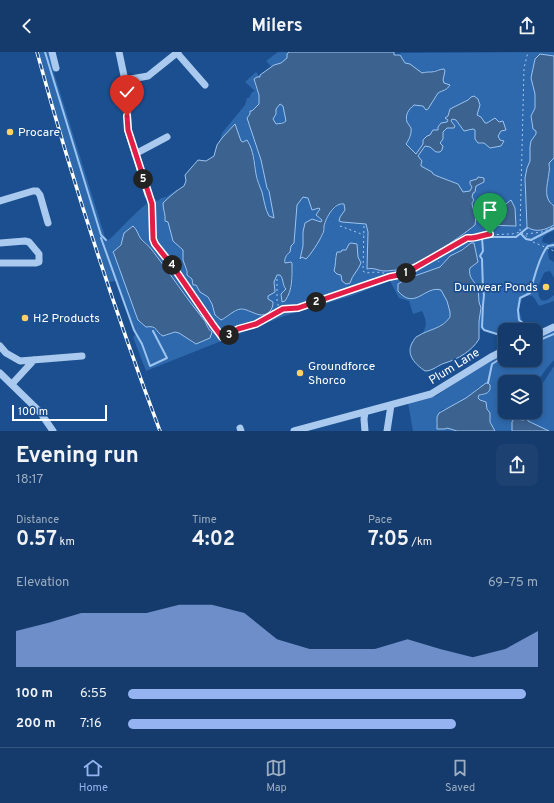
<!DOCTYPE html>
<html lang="en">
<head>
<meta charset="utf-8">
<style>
  body { margin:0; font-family:Overpass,sans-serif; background:#1d4271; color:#f1f3f6; height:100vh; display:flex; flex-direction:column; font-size:15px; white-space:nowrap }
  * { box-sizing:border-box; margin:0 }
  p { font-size:13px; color:#9dadc1 }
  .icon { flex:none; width:22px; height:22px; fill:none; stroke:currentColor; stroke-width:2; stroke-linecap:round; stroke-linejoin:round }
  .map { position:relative; height:379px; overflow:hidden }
  .drawer { display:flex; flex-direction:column; background:#143b6b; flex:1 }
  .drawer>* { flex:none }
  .fabs { position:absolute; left:498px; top:271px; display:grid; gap:8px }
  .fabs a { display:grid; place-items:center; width:44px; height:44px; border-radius:8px; background:#143b6b; box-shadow:0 2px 6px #0003,0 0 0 1px #33557e; font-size:20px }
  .scale { position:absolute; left:12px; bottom:10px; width:95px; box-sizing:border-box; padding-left:4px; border:2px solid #fff; border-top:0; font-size:11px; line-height:14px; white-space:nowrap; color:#fff; -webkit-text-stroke:3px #1b4f8f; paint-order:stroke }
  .pin { position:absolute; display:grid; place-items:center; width:34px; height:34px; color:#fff; margin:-41px -17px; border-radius:50% 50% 50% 0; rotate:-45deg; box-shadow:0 0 4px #0007 }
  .pin .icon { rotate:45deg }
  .km { position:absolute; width:20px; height:20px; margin:-10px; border-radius:50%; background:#222; color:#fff; font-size:11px; line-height:20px; text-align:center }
  .round { display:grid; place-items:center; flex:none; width:42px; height:42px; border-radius:8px; background:#1d4271 }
  .head { display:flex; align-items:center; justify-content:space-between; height:68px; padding:0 16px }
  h1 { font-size:22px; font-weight:700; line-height:30px }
  .metrics { display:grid; grid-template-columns:repeat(3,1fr); gap:6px; height:68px; padding:4px 16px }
  .metrics div { display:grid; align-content:center }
  .metrics b { font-size:20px; font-weight:700 }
  .metrics small { font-size:11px; font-weight:400 }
  .metrics p { font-size:11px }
  .chart { height:112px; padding:8px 16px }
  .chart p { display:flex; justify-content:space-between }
  .chart svg { width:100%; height:72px; margin-top:4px; fill:#95b2f1; opacity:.7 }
  ul { padding:0 16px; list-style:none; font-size:13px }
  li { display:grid; grid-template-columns:64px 48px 1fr; align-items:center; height:30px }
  li i { height:10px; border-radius:5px; background:#95b2f1 }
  header { display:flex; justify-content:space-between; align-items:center; height:52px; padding:0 16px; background:#143b6b; font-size:18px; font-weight:700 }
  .dock { display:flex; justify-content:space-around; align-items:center; height:56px; border-top:1px solid #33557e; background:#143b6b; font-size:11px; color:#9dadc1 }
  .dock a { display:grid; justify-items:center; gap:2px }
  .dock .current { color:#95b2f1 }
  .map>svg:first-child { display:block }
</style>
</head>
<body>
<header><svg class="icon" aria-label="back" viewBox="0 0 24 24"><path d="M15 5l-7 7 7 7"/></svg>Milers<svg class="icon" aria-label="share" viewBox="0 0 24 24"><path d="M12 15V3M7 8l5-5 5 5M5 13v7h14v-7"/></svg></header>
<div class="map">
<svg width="554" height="379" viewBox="0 0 554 379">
  <rect width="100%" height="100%" fill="#1b4f8f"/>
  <!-- green -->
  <path fill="#2e69ad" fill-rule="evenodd" d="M39,0H49L54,21L105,185L107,188L110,187C121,177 143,151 155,147L158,149L161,146L166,145L178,137L176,141L169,145L164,160C170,169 170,181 176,191C178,194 181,195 183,198C183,208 184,220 192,227V231C197,233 198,237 202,240C210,247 213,253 215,263L225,267C233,257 248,254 257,263L271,249L268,247V244L275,240L274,230L277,223H280C284,227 282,233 286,237L281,242L282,249C295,239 293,227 292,211H285C284,206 286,203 290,200L291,194L294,191L297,153L304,144L308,146L313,158L319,156L320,157V166L322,168L321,170L312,167L303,180V194L300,206L302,205L307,206L323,183L324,172L329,162L339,152H344L345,158L340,165L342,170L366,172L368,180V217L372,216L387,219L399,217L418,211L435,201L466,181L476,163C475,155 468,142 476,134C478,133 480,132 482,131L477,127L470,129V132L472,135L470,139L463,140L458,132L437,124L421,114L418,104L425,93L430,95L436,100L443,84L442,80L447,76H451L454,74L451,69L452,67L456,68L469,79L473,77L475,79V87L480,92L484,91L488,93L500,89L497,84L501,79L506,78V76L504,73L492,67L487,71H485L477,63L480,50L470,45L468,48L450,57L447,71L430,84H427L423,88L424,92L416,102L406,92C409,88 412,81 411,76C410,74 408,72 407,70C405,63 408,58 414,53L423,54L428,57L438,41L450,33L444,31L443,28L445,19L439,17C436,18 424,22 421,21C415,18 413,13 405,11L401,5L400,1L554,0V4L540,2L535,7L532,18V31L535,39V56L531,64L532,73L536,79V82L531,90L530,98V109L527,116L525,126L527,175L544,178L554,173V179L548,181L543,185L542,190L549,192L554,190V196H549L548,200L549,207L554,210V226L550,219L545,220C540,228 535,240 541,248C546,250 550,246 554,243V249L539,254C533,244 533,241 522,246L519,258L523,271L510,278H505V281L500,283L480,277L479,269L481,256L479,250L478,235C474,228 468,225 470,216L475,213L476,198L474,191H471L450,204L440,215L406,227L415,245L436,237L441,238C460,266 448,271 422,282C428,274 426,267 422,259L413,262L409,249L399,246L390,229L351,244L284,264L146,319L133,285L136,282L116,229L108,230C82,154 59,77 39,0ZM511,148L515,156L516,172L482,173L487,161L501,152H506ZM131,175L154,200L186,243L196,260L205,269L209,276L210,286L195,292C190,290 186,283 180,281C174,279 170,283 165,284C156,284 159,273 146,275L138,268L135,260L114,202L113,200C125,191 121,185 131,175ZM348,194L358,197V205L360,209L351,228L346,232L342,229V223L337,222L336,221L335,204L342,199L346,198Z
    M278,0H289L287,2V6C283,10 281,12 276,12L272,15L266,9Z
    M256,20L259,24L263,21L254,30L259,43V52L250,60L251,62L247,66L261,108L267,136C270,139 274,161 274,166L272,167L269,164L266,157L256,120L255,108L248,89H241L235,72L229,78L220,89L222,81L245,53L247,46H249L252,40L255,39L245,30Z
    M280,52L283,54L286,69L276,72L273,67L276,62V57Z
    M554,106V154C542,146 548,132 549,120C550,117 549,114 549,110Z
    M554,277V308L546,317L535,333V330H505V360H525L524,368L514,367L512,370V379H495L490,370C492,364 487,360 487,353L478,346L479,344L486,342L479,335C468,345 455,355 441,358L437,365L436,373L444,377L447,376L457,379H413L408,351L436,344L458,329L505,300V308H535V286Z
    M554,314V379H549L528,369L527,366L530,360H535V343Z"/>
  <!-- water -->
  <path fill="#3c6290" stroke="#9cc4f0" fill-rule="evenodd" d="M289,0H394V3H400L405,11L410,12L422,21C426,20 428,20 431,20C436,20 439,17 444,17L445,19L443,28L444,31L450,33C446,39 443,38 438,41L428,57L426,58L423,54L414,53C408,58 405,63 407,70C408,72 410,74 411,76C412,81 409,88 406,92L416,102L423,92V88L427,84L430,83L433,78H438V75L441,71L447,70L448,68L445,66L448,64L450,57L468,48L471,45L474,44L478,47L480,53L477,63L481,65L485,71H487L495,66L499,70L503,69L506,78L501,79L498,84L500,88L504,89L501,94L490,96L484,91H478L475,87V78L473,77L464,79L456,68L452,67L451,69L455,74L454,76H447L443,80V87L440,91L443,94L442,98L440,100H436L430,95L425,94L418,104L422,109L421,112V114L432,120L433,122L437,124L458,132L463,140L470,139L472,135L470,132V129L477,127L478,125L484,126V130L476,134L475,140L473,141L472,145L474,148L472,151C473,160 477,162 475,173C458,187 418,214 397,218C394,218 388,219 385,219C378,219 374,215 367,217L368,180L366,172L342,170L339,169L340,165L345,158L344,152C335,150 326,165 324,174C324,177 324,180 322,183C319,190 311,202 306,207L302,205L300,207L303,194V180L305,171L312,167L321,170L322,168L316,163L320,157L319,156L312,158L308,146L303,145L297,153L294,191L291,194L290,200C286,203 284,207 285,211L291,210L292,211C292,226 293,237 285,249L282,250L281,242L286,237C282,233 284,227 280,223H277L274,230L275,240L268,244V247L273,250C273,254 272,257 270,259C261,269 251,257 241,257C233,258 228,265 221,268L215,263L212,252L208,245L200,240L196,233H193L192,227L187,223V219L183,208V198L173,189L168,170L165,169C166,163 163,158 163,151C169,145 177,138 184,134L186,129L185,123L198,108L206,109L214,104L217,93L222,86L235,72L241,89L243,90L247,88C254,99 254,110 256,122C257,128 260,135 262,140C264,148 265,157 269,164L274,166L269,139L267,136L261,108L247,66L250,62V59H252L259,52V43L254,27L257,25H260V23L274,13L281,11L287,6V2ZM280,52L283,54L286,69L283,71L276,72L273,67L276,62V57Z
    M540,2L554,4V106L549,111C549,114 550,117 549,120C548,132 542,146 554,154V173C545,178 536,181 527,175L525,126L527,116L530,109V95L531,89L536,82V79L533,77L531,64L535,56V42L531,26L535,7Z
    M511,148L515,156L516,174L482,173L487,161L500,153L506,152Z
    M133,174C137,177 138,183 141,187C145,191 149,194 152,198C170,221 186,246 204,268C207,272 208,278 212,280L210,286L196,292L179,281L175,280L163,284C155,280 158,273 146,275L138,268L135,260L114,202L113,200L121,193L124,181Z
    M351,191L357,192L358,205L361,211C358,219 352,223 350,231L346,232L342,229L341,223L337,222L334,219C336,213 335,206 337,200H341L342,198H346L349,192Z
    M471,191H474L478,210L470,216C468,225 473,228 478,235L479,250L481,256L479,269V287C472,299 458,307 445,311C438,313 433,319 425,319C415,312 406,303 412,291C414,288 415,285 418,284C429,277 442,277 450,265V260L447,249L441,238C425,233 415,259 398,239V232L406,227L440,215L450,204L462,198Z
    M486,331H488L490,333C491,341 486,342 479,343L478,346L480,348L486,350L487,357L490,361V370L495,379H457L447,376L445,377H437V365L439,361L466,346Z
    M525,360H530L527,366L528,369L549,379H512V370L514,367L524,368Z"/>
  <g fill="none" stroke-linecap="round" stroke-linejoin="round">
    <!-- stream -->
    <path stroke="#9cc4f0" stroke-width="2" d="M45,0L101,183L106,188
      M521,182L526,187L531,188L554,176
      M101,186L134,278L142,292L150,314L167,306L153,279
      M510,278L523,271L519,268L518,258L520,246L530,241C533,229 540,202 548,194L554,193
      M505,281L500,283L484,278L482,275L483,253L484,243L483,238L482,207L480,204L483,199L482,186L485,185H516L527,176
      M535,290L554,282
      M488,331L492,312L505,304"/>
    <!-- path -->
    <path stroke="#a9c9ee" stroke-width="1" stroke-dasharray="2 3" stroke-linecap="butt" d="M151,149C155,163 149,179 155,192L174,216L213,273L222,285L227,284L238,277L256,272L283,257L298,256L389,225L404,222L467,187H472L482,183L512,182L520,180L524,182L533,190L554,199
      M340,174L364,183
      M364,174L363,219L366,221L376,220L391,222L398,220L401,223
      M520,179L524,16L528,0
      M526,182L542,180L554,175
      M436,205L439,210
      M277,227V250L280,258"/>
    <!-- minor -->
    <path stroke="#a9c9ee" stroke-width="7" d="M52,0L56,16
      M119,0L127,38L128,79L148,143
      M177,1L205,33
      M125,28L148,24L178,0
      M135,102L167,85
      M0,149L33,139H37L40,143L48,171
      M0,191L25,189L29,190L39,202V210L36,211H0
      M535,284L554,275
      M0,294L6,301L20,309L82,304
      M0,321L40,360L53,379
      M12,332L34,308
      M365,360L364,367L365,379
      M240,376L241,379
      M294,379L431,342L491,305L505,298
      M387,379L391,353"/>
    <!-- rail casing -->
    <g stroke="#fff" stroke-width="3.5">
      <path id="rail" d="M37,0C72,128 113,254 160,379"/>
    </g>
    <!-- rail -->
    <use href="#rail" stroke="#1b4f8f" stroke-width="2" stroke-dasharray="6" stroke-linecap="butt"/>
  </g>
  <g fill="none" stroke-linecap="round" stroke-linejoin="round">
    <!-- route casing -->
    <g stroke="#fff" stroke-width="8">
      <path id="route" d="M127,64L128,78L152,152L153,187L155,192L174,216L213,273L222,285L227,284L238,277L256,272L283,257L298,256L389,225L404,222L467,186C475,187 482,183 490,182"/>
    </g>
    <!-- route -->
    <use href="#route" stroke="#e11d48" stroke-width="5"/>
  </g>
  <!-- markers -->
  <g fill="#ffd166" stroke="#1b4f8f" stroke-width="1.5">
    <circle cx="10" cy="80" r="4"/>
    <circle cx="546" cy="235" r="4"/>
    <circle cx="25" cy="266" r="4"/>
    <circle cx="300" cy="321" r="4"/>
  </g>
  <g text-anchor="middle" stroke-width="3.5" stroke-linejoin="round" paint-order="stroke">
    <!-- poi labels -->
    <g font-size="12" fill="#fff" stroke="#1b4f8f" text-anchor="start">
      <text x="18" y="84">Procare</text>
      <text x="538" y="239" text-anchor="end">Dunwear Ponds</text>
      <text x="33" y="270">H2 Products</text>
      <text x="308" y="318">Groundforce<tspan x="308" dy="14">Shorco</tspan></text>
    </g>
    <!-- street labels -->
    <g font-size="12" fill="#fff" stroke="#1b4f8f">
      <text transform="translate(454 314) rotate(-32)" y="4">Plum Lane</text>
    </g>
  </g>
</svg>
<div class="fabs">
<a><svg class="icon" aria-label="locate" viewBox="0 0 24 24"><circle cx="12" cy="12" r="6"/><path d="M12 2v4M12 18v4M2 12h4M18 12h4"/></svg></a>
<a><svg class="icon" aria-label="layers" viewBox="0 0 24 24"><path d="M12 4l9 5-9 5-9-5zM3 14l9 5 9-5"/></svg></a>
</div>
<div class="scale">100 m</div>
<div class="pin" style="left:490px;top:182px;background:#1e9e55"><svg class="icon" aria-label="arrive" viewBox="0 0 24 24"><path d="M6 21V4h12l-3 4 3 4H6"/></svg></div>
<div class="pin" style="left:127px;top:64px;background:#d93025"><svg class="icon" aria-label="check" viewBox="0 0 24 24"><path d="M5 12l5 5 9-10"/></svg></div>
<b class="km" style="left:406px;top:221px">1</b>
<b class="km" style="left:316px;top:250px">2</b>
<b class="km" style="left:229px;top:283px">3</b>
<b class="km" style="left:172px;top:213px">4</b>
<b class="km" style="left:143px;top:127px">5</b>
</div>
<section class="drawer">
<div class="head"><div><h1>Evening run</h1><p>18:17</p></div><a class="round"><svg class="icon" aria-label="share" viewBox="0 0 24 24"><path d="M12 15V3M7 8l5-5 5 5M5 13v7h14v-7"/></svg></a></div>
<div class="metrics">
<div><p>Distance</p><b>0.57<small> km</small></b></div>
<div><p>Time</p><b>4:02</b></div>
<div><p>Pace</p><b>7:05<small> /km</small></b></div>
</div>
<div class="chart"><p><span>Elevation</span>69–75 m</p>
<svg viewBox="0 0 160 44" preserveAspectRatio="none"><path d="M0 44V22L10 17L20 11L30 11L40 11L50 6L60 6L70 11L80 27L90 33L100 33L110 33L120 27L130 33L140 38L150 33L160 22V44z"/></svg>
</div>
<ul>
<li><b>100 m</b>6:55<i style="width:97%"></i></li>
<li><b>200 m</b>7:16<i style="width:80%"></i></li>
</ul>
</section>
<nav class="dock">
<a class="current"><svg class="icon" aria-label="home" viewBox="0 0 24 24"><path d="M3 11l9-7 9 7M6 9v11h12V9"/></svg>Home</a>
<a><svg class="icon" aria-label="map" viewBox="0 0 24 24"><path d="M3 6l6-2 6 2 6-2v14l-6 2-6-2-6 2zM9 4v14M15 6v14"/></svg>Map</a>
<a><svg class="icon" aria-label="saved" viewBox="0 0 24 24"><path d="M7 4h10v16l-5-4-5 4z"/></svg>Saved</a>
</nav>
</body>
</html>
